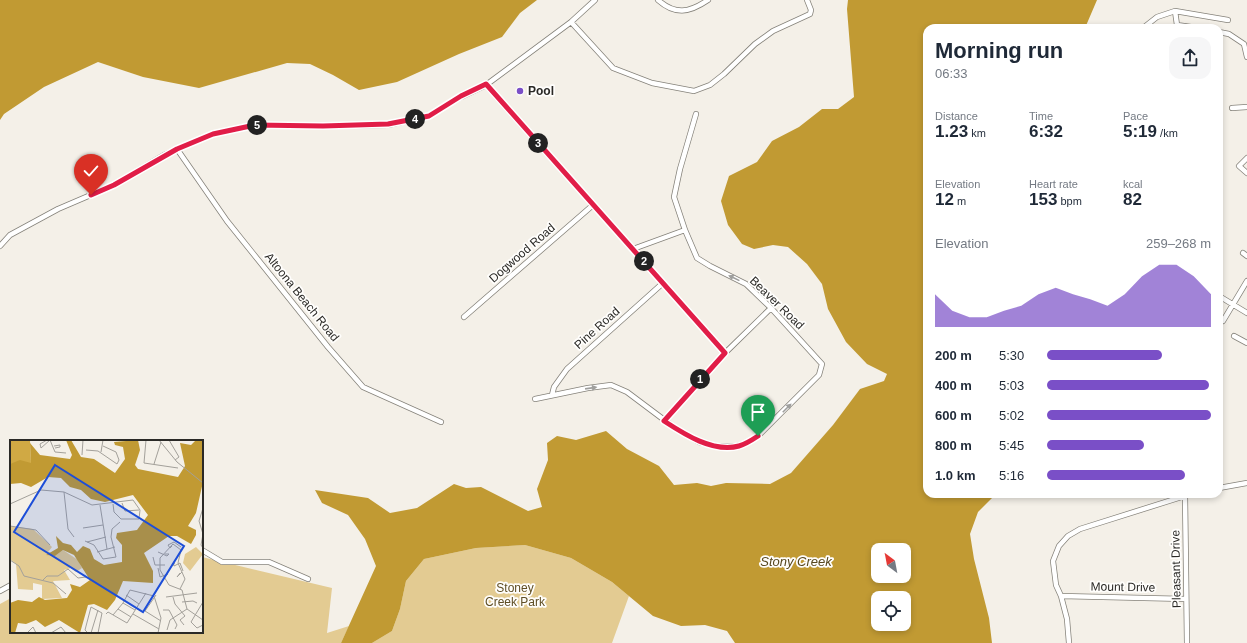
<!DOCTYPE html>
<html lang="en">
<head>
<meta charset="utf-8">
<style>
  body { margin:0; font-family:Helvetica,sans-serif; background:#f6f6f7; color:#1f2937; height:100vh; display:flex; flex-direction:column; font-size:15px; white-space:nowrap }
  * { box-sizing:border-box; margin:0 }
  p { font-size:13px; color:#747a83 }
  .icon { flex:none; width:22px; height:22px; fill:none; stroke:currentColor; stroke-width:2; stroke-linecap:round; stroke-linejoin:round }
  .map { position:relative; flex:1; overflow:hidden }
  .side { position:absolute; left:923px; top:24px; width:300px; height:474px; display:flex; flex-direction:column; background:#fff; border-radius:12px; box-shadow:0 2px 6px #0003 }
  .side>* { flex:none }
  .needle { width:26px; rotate:328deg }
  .controls { position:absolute; left:871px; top:543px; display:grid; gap:8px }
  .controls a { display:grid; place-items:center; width:40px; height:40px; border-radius:8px; background:#fff; box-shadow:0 2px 6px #0003; font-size:20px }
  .pin { position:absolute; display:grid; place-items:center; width:34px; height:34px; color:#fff; margin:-41px -17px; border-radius:50% 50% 50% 0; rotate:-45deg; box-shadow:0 0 4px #0007 }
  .pin .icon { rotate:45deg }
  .km { position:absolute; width:20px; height:20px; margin:-10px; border-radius:50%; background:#222; color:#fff; font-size:11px; line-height:20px; text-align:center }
  .round { display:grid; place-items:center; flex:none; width:42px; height:42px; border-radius:12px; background:#f6f6f7 }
  .overview { display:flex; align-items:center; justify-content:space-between; height:68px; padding:0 12px }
  h1 { font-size:22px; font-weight:700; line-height:30px }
  .figures { display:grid; grid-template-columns:repeat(3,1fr); gap:6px; height:68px; padding:4px 12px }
  .figures div { display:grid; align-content:center }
  .figures b { font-size:17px; font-weight:700 }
  .figures small { font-size:11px; font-weight:400 }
  .figures p { font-size:11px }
  .chart { height:112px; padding:8px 12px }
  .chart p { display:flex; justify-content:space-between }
  .chart svg { width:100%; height:72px; margin-top:4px; fill:#7a4fc7; opacity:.7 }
  ul { padding:0 12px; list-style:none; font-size:13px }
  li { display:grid; grid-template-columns:64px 48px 1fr; align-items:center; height:30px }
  li i { height:10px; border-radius:5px; background:#7a4fc7 }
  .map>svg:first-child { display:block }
</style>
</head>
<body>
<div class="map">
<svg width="1247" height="643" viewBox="0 0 1247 643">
  <rect width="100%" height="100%" fill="#f4f0e8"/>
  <!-- green -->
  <path fill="#e3cb92" d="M525,545L571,558L612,582L629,596L612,643H372L392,631L400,609L406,581L424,559L476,548Z
    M202,557L332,588L327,633L349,626L341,643H0V604L11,598V632H202Z"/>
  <!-- water -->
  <path fill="#c19a33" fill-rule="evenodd" d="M0,0H537L520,13L502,37L459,54L397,82L359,90L333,75L310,64L287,63L199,88L143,77L98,62L44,87L4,114L0,120Z
    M848,0H1097L1085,28H927V494H996L978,512L970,534L974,559L989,618L992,643H735L727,631L705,625L681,626L653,616L612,582L571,558L525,545L476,548L424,559L406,581L400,609L392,631L372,643H341L376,566L365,539L348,515L322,503L315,490L368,498L390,513L417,508L454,484L466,488L481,487L528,511L542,507L537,489L548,460L547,443L557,436L576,440L606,431L627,449L659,466L674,485L697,483L711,486L726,483L770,484L791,473L833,425L860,389L884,381L887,374L867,364L846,342L828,309L822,284L807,264L788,247L773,245L754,249L742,244L728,225L721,201L729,176L757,162L772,141L799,127L822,109H838L854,97L847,9ZM878,550H904V576H878ZM878,598H904V624H878Z"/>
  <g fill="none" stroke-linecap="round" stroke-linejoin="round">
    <!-- minor casing -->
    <g stroke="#85827a" stroke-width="6">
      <path id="minor" d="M658,0C675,15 689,13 708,0
        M1175,11L1177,25
        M571,22L613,68L652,83L694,91L710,85L724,74L755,44L773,31L810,14L811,10L807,0
        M1143,28L1157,17L1175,11L1228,20
        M1173,28L1177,25L1198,28
        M1219,32L1229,34L1244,44L1247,57
        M486,85L725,353
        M1232,108L1247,107
        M177,149L227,221L328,347L363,387L441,422
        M1247,158L1239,166L1247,173
        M0,246L10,235L58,209L114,185L164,155L213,134L255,125L323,126L388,125L429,116L461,97L486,85L571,22L595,0
        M633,249L685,230
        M1243,253L1247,256
        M1219,296L1247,313
        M464,317L593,205
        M1219,323L1223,321L1247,281
        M1234,336L1247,343
        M552,395L554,387L567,369L663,283
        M535,399L588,388L611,385L627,392L675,428L699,442L716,446H737L746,443L758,436L819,375L822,364L771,308L746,284L710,266L697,258L685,230L674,197L680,169L696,114
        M664,421L725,353L771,308
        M1219,488L1247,483
        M1185,495L1187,643
        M202,550L222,562H269L308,579
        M0,591L11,585
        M1061,596L1186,599
        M1069,643L1067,619L1061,596L1056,585L1053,561L1059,546L1068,536L1080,529L1191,494"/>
    </g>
    <!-- minor -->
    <use href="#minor" stroke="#fff" stroke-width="4.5"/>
  </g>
  <!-- one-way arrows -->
  <defs><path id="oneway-solid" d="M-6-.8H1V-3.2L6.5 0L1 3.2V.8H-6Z"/></defs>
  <g fill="#9f9f9d">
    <use href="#oneway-solid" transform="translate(734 278) rotate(-154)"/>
    <use href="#oneway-solid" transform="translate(591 388) rotate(-8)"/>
    <use href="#oneway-solid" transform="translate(787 408) rotate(-45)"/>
  </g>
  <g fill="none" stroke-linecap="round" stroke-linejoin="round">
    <!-- route casing -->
    <g stroke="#fff" stroke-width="8">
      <path id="route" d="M91,195L114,185L177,149L213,134L255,125L323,126L388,124L429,116L461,96L486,84L725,353L664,421C684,434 713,453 739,446C746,444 752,440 758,436"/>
    </g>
    <!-- route -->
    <use href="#route" stroke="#e11d48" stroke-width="5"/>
  </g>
  <!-- markers -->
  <circle fill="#7a4fc7" stroke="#fffefc" stroke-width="1.5" cx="520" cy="91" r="4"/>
  <g text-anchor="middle" stroke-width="3.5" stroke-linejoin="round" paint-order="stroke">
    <!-- poi labels -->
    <g font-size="12" font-weight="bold" fill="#2a2926" stroke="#fffefc" text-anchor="start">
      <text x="528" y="95">Pool</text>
    </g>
    <!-- street labels -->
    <g font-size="12" fill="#2a2926" stroke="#fffefc">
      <text transform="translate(522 253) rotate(-41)" y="4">Dogwood Road</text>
      <text transform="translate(302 297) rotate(51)" y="4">Altoona Beach Road</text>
      <text transform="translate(777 303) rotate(44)" y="4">Beaver Road</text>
      <text transform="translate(597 328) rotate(-42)" y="4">Pine Road</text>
      <text transform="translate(1176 569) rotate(-91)" y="4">Pleasant Drive</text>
      <text transform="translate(1123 587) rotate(1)" y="4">Mount Drive</text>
    </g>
    <!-- park labels -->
    <g font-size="12" fill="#5f4e25" stroke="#fffefc">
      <text x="515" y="592">Stoney<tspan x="515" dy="14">Creek Park</tspan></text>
    </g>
    <!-- water labels -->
    <g font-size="13" font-style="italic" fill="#58481f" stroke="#fffefc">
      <text x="796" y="566">Stony Creek</text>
    </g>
  </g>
  <!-- overview -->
  <g transform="translate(10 440)">
    <rect width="193" height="193" fill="#f4f0e8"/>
    <path d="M0,86L23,89L42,107L38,112H41L37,115L45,116L53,110L68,120L72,128L66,132L61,128L54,130L60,140L43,141L52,158L32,159V145L23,143V150L8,149L6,124L0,119ZM186,107L193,114L180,131L173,123L175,114Z" fill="#e3cb92"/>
    <path d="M0,0H20L21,23L0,24Z" fill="#d0a944"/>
    <path d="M56,0H61L71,17L84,19L105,33L115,19L113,7L105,5L104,2L128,0L130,10L125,25L128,29L168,37L175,26L170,3L181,5L186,0H193V42L186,73L178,86L186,90V95L181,104L167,96H159L134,113L143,131V143L113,141L105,160L97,170L84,164L78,165L70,193L49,180L35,187L26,180L16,184L8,183L5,193H0V163L8,160L22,162L29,157L35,160L57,158L62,150L60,144L70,147L80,140L64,115L53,110L45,116L36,115L48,108L46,96L53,103L61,105L67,112L73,106L80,109L84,119L94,125L112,122V105L106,98L107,93L127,90L138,75L123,55L95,62L81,59L71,50L60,47L51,38L38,37L21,47L11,43L0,44V24L10,20L21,23L20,3L30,15L60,19L62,15Z" fill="#c19a33"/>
    <path fill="none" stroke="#a3a09a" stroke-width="1" d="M37,0L30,4L31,8L40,0M40,0L45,12L56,13M136,0L134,23L168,28M149,0L167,22L193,43M159,0L169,17L165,20M44,6L50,5V7L45,8M76,10L88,11L107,24L109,20L106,12L93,6M91,12L93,0M72,15L73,0M144,24L151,2M54,52L58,89L64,97M112,63L115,71L129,70M0,64L31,50L54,52L82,65L123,60L130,70L129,79H111L104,72L103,64M90,65L97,109M193,68L189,81L193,94L191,105L193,108M0,86L26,90L40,105M73,88L93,85M75,101L84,105L93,119L106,117L101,97L102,89L110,82M77,102L96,97M162,106L160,108L158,105L164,102L171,107M87,112L105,107M148,112L157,116L159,114H155M143,117L145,125H155M0,120L9,126L14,136L43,143L56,154M165,124L163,123L164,126L170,123L173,131M148,128L150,137L158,134M170,133L167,137L172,132M33,140L37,136H48L58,129L68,138L76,137M170,149L175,139L168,123L171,110L163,104L150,118V130L159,145L172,150L177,169L193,180M116,155L129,164M146,155L135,171L151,181M156,157L187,153M163,157L165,164L175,176L170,180L174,185M172,162L183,161L187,163M193,162L181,182L187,188L193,185M113,163L125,170M108,169L121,177M153,170H159L167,185L165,189M96,174L98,172L117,183L136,153M123,174L149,189M103,175L113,163L120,150L144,156L151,178L148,193M157,190L160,180L177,169M17,193L23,187L26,193M41,193L51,187L56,193M78,193L75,190L81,167L92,173L88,193M81,193L88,170"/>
    <path fill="#1d4ed8" fill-opacity="0.15" stroke="#1d4ed8" stroke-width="2" d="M45,25L174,106L133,172L4,92Z"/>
    <rect width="193" height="193" fill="none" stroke="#2a2926" stroke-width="2"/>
  </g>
</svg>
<div class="controls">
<a><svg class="needle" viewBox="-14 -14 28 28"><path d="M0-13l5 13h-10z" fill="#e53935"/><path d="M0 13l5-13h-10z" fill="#747a83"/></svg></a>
<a><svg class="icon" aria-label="locate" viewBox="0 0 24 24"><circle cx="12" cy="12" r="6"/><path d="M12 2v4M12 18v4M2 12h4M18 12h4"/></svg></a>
</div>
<div class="pin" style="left:758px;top:436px;background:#1e9e55"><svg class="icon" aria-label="arrive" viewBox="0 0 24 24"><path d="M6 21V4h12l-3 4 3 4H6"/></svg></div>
<div class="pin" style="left:91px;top:195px;background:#d93025"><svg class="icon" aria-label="check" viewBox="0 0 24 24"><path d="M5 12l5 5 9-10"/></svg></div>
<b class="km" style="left:700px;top:379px">1</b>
<b class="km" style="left:644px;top:261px">2</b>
<b class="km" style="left:538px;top:143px">3</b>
<b class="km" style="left:415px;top:119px">4</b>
<b class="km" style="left:257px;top:125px">5</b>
<section class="side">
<div class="overview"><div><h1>Morning run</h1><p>06:33</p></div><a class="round"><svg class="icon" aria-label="share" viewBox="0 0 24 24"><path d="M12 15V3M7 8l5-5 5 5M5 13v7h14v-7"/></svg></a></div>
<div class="figures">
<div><p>Distance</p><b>1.23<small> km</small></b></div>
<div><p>Time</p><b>6:32</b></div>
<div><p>Pace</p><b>5:19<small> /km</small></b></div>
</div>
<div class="figures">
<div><p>Elevation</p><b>12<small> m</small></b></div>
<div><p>Heart rate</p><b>153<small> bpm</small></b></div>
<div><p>kcal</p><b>82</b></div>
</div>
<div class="chart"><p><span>Elevation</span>259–268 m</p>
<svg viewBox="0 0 160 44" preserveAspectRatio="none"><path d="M0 44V24L10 34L20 38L30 38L40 34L50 31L60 24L70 20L80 24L90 27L100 31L110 24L120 13L130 6L140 6L150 13L160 24V44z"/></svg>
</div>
<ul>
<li><b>200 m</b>5:30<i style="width:70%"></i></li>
<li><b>400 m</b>5:03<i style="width:99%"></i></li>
<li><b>600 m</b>5:02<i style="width:100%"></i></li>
<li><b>800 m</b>5:45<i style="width:59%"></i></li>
<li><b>1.0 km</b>5:16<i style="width:84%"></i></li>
</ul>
</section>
</div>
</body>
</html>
